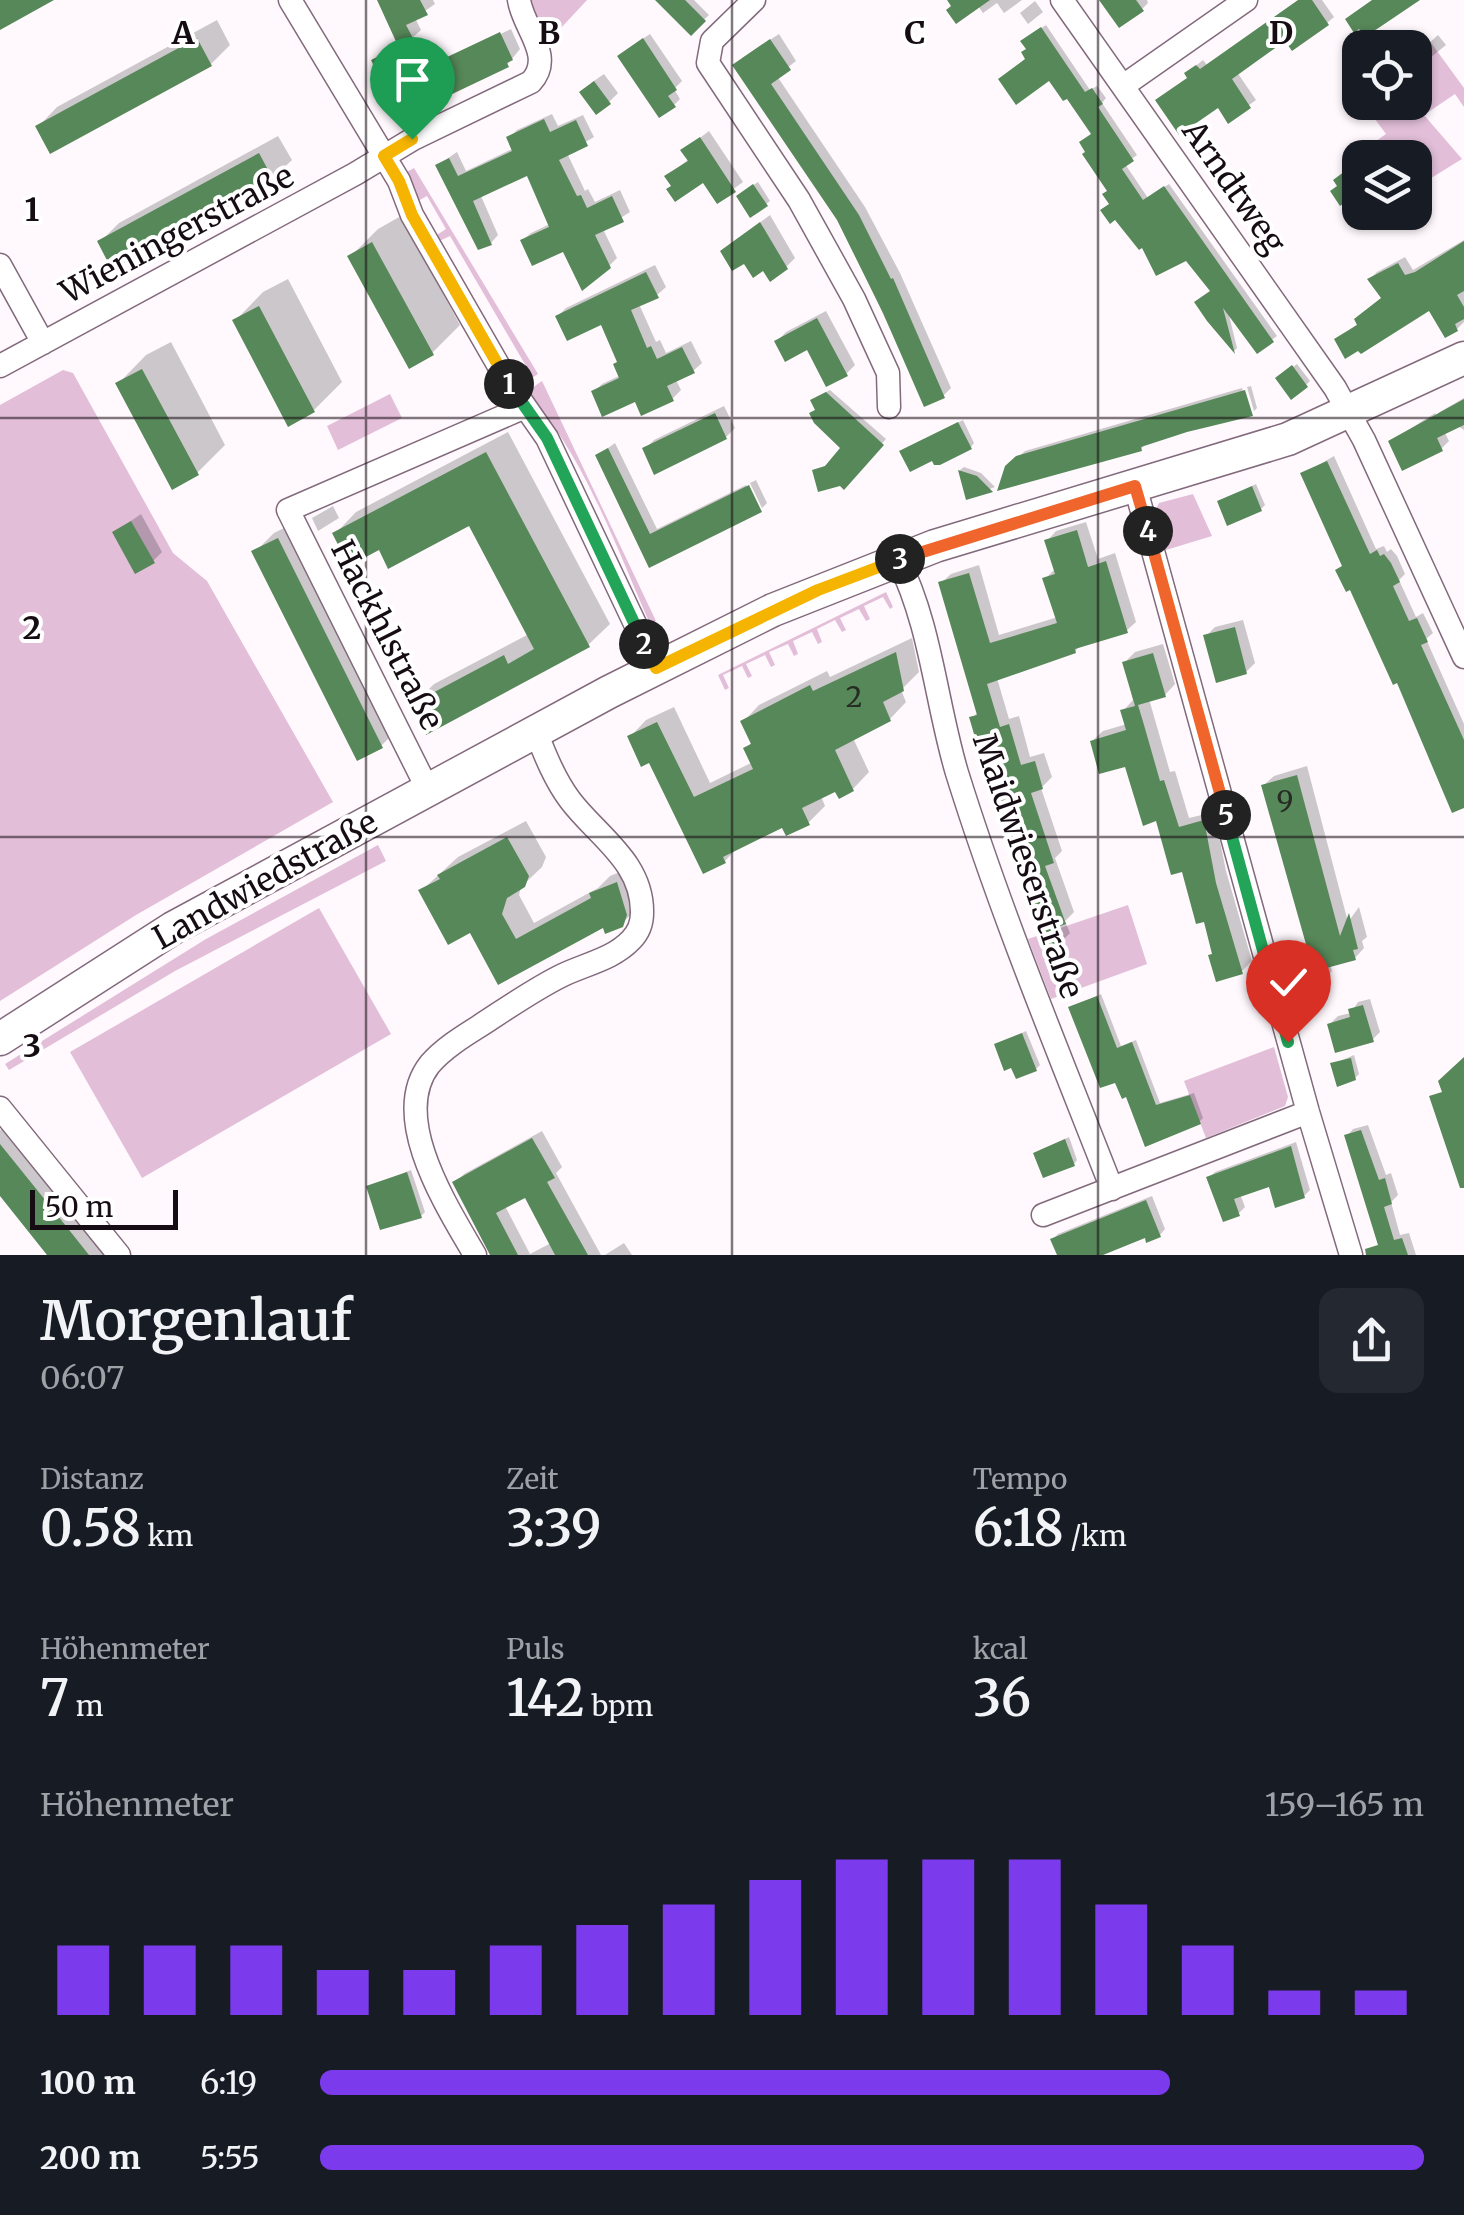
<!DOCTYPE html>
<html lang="de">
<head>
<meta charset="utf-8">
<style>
  body { margin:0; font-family:Merriweather,serif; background:#242831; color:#f1f3f6; height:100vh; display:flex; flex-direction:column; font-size:38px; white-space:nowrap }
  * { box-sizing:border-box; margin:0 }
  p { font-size:32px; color:#9ea1a6 }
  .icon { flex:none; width:55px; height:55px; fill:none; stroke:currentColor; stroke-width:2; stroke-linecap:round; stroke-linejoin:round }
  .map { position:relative; height:1255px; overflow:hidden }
  .sheet { display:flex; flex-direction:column; background:#171b24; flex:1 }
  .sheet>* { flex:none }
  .controls { position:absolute; left:1342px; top:30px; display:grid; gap:20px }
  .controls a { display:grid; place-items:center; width:90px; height:90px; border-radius:20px; background:#171b24; box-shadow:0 2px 8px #0004; font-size:50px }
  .scale { position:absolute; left:30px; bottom:25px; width:148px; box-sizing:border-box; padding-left:10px; border:5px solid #150d13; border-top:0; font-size:28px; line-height:35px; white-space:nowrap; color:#150d13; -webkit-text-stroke:8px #fff; paint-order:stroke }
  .pin { position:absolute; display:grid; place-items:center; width:85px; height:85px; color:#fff; margin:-102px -42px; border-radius:50% 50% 50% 0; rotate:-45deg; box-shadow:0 0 10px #0007 }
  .pin .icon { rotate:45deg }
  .km { position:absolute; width:50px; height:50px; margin:-25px; border-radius:50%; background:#222; color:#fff; font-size:28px; line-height:50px; text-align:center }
  .round { display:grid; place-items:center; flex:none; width:105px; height:105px; border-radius:20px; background:#242831 }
  .head { display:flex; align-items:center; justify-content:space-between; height:170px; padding:0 40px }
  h1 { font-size:55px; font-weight:600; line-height:75px }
  .metrics { display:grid; grid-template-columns:repeat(3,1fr); gap:15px; height:170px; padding:10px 40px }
  .metrics div { display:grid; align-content:center }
  .metrics b { font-size:50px; font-weight:600 }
  .metrics small { font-size:28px; font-weight:400 }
  .metrics p { font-size:28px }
  .chart { height:280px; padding:20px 40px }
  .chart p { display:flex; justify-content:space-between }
  .chart svg { width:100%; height:180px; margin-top:10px; stroke:#7c3aed; stroke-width:6 }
  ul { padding:0 40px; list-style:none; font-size:32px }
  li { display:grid; grid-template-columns:160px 120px 1fr; align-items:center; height:75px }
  li i { height:25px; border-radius:12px; background:#7c3aed }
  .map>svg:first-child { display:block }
</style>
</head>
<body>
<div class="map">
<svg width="1464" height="1255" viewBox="0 0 1464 1255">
  <rect width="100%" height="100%" fill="#fff9fd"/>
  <!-- green -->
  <path fill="#e2bed9" d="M530,0H587L548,42Z
    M1429,40L1464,88V107L1455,94L1424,115L1462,159L1415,188V158L1361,157L1358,154L1386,134L1363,103L1415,102V50Z
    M414,168L538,374L521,385L516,378L526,366L450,236L435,243L432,238L446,229L427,196L414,203L405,173Z
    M63,370L73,373L173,553L207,581L333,802L136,915L0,1001V405Z
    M542,381L656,621L650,624C617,549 583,452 526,392Z
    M390,394L402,418L338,450L327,426Z
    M1193,494L1212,536L1166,550L1155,511L1159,503Z
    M886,592L893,607L890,609L883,597L864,606L870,619L866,621L859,609L840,618L846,630L842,632L835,620L817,629L822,642L818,644L812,632L793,641L798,654L794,656L788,644L769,652L775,665L771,667L765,655L746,664L752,676L748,678L742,666L723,675L729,688L725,690L718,675Z
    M378,845L386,861L175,971L9,1070L5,1064L206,939Z
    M1128,905L1147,964L1051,999L1028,939Z
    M319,908L391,1034L142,1178L70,1052Z
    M1274,1047L1288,1097L1285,1106L1206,1138L1184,1081Z"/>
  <!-- shadow -->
  <path fill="#0003" fill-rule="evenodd" d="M379,0H433L435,4L415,18L421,30L412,38Z
    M672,0H694L709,15L691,32Z
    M950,0H1022L1004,13L997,3L983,13L978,6H954Z
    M1102,0H1147L1148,3L1142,9Z
    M1299,0H1322L1334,17L1327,23L1286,38L1237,72L1256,100L1229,120L1218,104L1189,77L1193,68L1203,60L1207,65Z
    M1035,1L1043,12L1028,24L1020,13Z
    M217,20L230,45L211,64L38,127L57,107Z
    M1046,25L1090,90L1097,86L1106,98L1102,103L1137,155L1125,164L1148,198L1169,184L1277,336L1257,351L1228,311L1237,348L1234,351L1197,303L1213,290L1186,258L1143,244L1111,203L1094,133L1068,95L1028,59V37Z
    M511,29L520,49L507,65L429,68L436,61V65Z
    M650,34L682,81L674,89L680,99L674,105L626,50Z
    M779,34L796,61L777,76L865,207L900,273L951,388L943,396L925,404L839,219L742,58Z
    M1438,35L1446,45L1425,62L1418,53Z
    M389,51L415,103L400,112L378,57Z
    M604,74L618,93L609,102L591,83Z
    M552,114L558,126L583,115L594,137L567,153L585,191L588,189L595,202L620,190L630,212L603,229L617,258L609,266L564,248L523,240L531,233L550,224L528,172L481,196L498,235L491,243L438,165L457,152L466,171L514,148L509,138L517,130Z
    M709,131L743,182L717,201L703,180L673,186L667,176L689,159L684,150Z
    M278,136L292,160L272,179L100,242L119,223Z
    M758,182L770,201L766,204L743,192Z
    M770,215L795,258L786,267L764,268L724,249Z
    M401,216L460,325L432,353L350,257L378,229Z
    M1464,240V322L1457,329L1430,307L1337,339L1359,323L1383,297L1370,279L1377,272L1405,257L1413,270Z
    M655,265L666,287L657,295L639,304L656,342L660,340L666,353L691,341L702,363L693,371L676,380L681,390L672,399H636L594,392L602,384L621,375L619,361L602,322L558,316L566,308Z
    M288,279L342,382L314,410L235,321L263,292Z
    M826,311L855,365L846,374L808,347L777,341L786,332Z
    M171,342L225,445L197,473L118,384L146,355Z
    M1297,364L1310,381L1306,385L1282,375Z
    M1251,386L1257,408L1254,411L1247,387Z
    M1242,388L1249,414L1147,442L1141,449L1007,467L1025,451Z
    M830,390L886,439L844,486L815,471L831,463L843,448L817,409L816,397Z
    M1464,398V430L1438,413Z
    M724,406L735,428L726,437L645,449L654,440Z
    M1435,413L1449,441L1441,449L1391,441Z
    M963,420L974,443L971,447L933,457L906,448Z
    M508,432L610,624L588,645L413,705L434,684L529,634L470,522L380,547L335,534L356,512Z
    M615,443L657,529L746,485L758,511L651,565L598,455Z
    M1334,456L1376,549L1384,546L1387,552L1391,549L1397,556L1405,574L1399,580L1416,617L1423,613L1433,633L1426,639L1464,724V805L1303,474Z
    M964,467L981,473L995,487L968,497L960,470Z
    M756,480L767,503L762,508L750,483Z
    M1256,484L1265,505L1261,509L1220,502Z
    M333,506L339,518L318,531L312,518Z
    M141,514L162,552L153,561L115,532Z
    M298,521L401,726L382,745L358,758L255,552L274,533Z
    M1086,522L1098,559L1115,553L1136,622L1126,631L1082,644L1075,651L997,678L1009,719L1019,716L1030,757L1044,753L1052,777L1041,788L1062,851L1055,858L1074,912L1065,921L1070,933L1060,943L993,772L984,739L972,718L979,711L941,583L951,574L979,565L999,635L1058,617L1045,579L1056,568L1047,541L1056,531Z
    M1243,620L1255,663L1246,672L1206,636L1215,627Z
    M912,638L919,672L901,690L906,702L890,719L853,738L869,772L853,789H837L821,796L825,806L809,822L787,833L784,825L739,846L725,861L650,760L630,737L646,720L674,707L710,783L753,762L746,748L752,742L743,722L759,705L827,671L830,677Z
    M1163,644L1175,684L1165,695L1149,699L1170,772L1175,771L1189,818L1214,812L1226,871L1252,961L1241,972L1214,952L1206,918L1184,869L1127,764L1092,741L1103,731L1127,724L1123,711L1133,700L1124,663L1135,652Z
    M1307,766L1348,922L1359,907L1367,937L1362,941L1364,948L1355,958L1330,964L1332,971L1322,981L1301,966L1312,956L1264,785L1274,776Z
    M526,821L546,857L542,867L521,887L519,895L534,923L598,888L610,876L635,866L640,906L621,924L604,925L499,982L471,930L421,891L458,857Z
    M1101,994L1121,1046L1136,1040L1160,1103L1194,1093L1203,1118L1199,1122L1146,1143L1128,1094L1071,1008Z
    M1370,999L1380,1032L1372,1040L1330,1024L1338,1016L1351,1013L1358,1002Z
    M1026,1031L1040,1065L1036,1069L997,1045Z
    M1354,1055L1359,1074L1355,1078L1333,1064Z
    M14,1119L122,1255H50L0,1192V1130Z
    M1368,1125L1386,1175L1391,1173L1398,1195L1391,1202L1400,1235L1409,1233L1416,1255H1381L1347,1136L1353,1129Z
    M542,1131L562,1167L556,1173L601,1255H491L455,1183L464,1174ZM526,1195L551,1243L530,1254L505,1206Z
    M1069,1137L1077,1160L1074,1164L1040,1150Z
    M1296,1142L1310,1190L1304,1196L1270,1183L1240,1194L1245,1207L1239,1213L1209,1178L1215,1172Z
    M411,1170L425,1212L421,1216L368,1187Z
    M1152,1196L1165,1229L1160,1235H1146L1096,1255H1059L1053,1239L1058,1234Z
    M624,1243L632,1255H605Z"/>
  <!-- building -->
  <path fill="#578859" d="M0,0H54L0,30Z
    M377,0H420L428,15L406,25L414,40L399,48Z
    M655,0H685L706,21L691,36Z
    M947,0H990L956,24L946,10L951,6Z
    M1099,0H1136L1144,11L1119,28Z
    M1298,0H1312L1329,25L1292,51L1285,41L1232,79L1251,108L1228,124L1218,108L1179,135L1155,100L1187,78L1184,73L1196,65L1200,69Z
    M1372,0H1420L1377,29L1363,36L1359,29L1354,33L1345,19Z
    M1041,27L1085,92L1092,88L1103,104L1098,107L1134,161L1122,169L1143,200L1164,186L1274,342L1257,354L1223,308L1235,354L1207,321L1194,302L1210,291L1186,261L1156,276L1142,248L1139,250L1115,220L1110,224L1100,210L1109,204L1102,194L1107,191L1082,154L1085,152L1079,142L1091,134L1067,99L1063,101L1049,81L1016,105L998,79L1025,59L1021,52L1026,49L1020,41Z
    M500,32L513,60L507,63L509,67L448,96L446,92L439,95L426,67Z
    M197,38L212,66L50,154L35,126Z
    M643,38L677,90L668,96L676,107L659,118L617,56Z
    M770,39L791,70L771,84L859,215L891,279L893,278L945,398L924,407L883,313L837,220L732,65Z
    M385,53L412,109L399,116L371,60Z
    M594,81L611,104L596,115L579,92Z
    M544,119L550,132L576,120L588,146L559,160L577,196L581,195L587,208L612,196L624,222L595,235L611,268L582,291L563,252L532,266L520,240L549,227L527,176L473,201L492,245L478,250L435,165L449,158L458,176L512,151L506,137Z
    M700,137L736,192L717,204L703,183L675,202L666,189L671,186L664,176L688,161L680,150Z
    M259,153L274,181L112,270L97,241Z
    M1360,160V192L1340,206L1330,191L1337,186L1333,180Z
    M753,184L768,206L750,218L736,196Z
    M760,222L788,269L770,282L763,271L753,278L744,264L732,271L720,251Z
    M1464,241V291L1457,295L1464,307V319L1455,324L1458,331L1445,338L1429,311L1361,354L1358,351L1345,359L1334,339L1357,325L1354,319L1381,298L1367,279L1398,263L1405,275L1415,272Z
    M372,242L434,355L409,369L347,256Z
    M646,272L659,298L631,310L647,348L651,346L657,359L682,347L695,373L667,386L674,401L641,416L635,402L602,417L591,391L619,378L613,364L617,362L601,325L567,341L555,316Z
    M259,306L315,412L288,427L232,320Z
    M817,318L848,376L826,387L807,350L785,362L774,341Z
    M1292,365L1308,387L1291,400L1275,378Z
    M142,369L199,475L172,490L115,383Z
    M1245,390L1253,416L1187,432L1141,447L1142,451L997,491L1005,466L1016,456Z
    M826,392L884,445L844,490L840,486L818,492L812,470L825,466L840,448L814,423L809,413L815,410L810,400Z
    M1464,399V425L1437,438L1443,451L1402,471L1388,441Z
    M715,413L727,439L654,475L642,448Z
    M958,422L972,449L940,465H934L932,461L910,472L899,451Z
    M608,448L650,534L749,485L762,512L649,568L595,455Z
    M486,452L590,647L426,735L410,705L504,655L508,664L534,649L469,526L388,569L379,550L349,566L332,533Z
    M1327,461L1370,554L1377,550L1380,556L1384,554L1391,563L1400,582L1393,586L1409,621L1417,618L1428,642L1421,645L1464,740V808L1452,813L1397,683L1393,685L1350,590L1346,592L1335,570L1342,566L1300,473Z
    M958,470L977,476L993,492L966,500Z
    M1252,486L1262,511L1227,526L1217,501Z
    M131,521L155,563L135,574L112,532Z
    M1077,530L1088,567L1106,561L1128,633L1075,649L1076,653L987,684L1000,727L1009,724L1021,765L1035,761L1043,789L1031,793L1054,863L1045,866L1066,924L1055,928L1062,945L1048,950L995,804L986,776L991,774L982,742L977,744L969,717L977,715L938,582L969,573L990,643L1057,623L1042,578L1055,574L1044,540Z
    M278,538L383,748L357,761L251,551Z
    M1235,627L1247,674L1216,683L1203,635Z
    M896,652L904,691L883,702L891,721L835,750L854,791L839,799L835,792L802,808L810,825L786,836L782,828L723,857L726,863L703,874L649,763L641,767L627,736L657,722L694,797L753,769L743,748L751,744L740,721L810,685L813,691Z
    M1153,653L1166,697L1138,705L1144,725L1160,781L1164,780L1179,827L1204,820L1216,883L1243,974L1216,982L1208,955L1212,954L1204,922L1196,924L1182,872L1171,875L1156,821L1143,826L1125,767L1099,774L1090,741L1126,730L1120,710L1135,706L1122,662Z
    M1297,775L1340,936L1349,913L1358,949L1353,950L1356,960L1319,970L1323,983L1305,988L1299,965L1311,962L1261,785Z
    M507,837L529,876L525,887L507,898L502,914L516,939L591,898L589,893L617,882L627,915L623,927L605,934L603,928L498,985L470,933L448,945L418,890L440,879L437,875Z
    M1097,996L1117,1048L1132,1042L1156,1105L1190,1095L1201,1124L1145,1147L1126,1097L1122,1099L1115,1083L1100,1088L1068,1007Z
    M1363,1005L1374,1042L1335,1053L1327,1024L1350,1017L1348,1009Z
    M1022,1033L1037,1071L1016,1079L1011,1068L1004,1071L994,1044Z
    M1464,1057V1188H1460L1429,1096L1442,1092L1438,1081Z
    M1351,1058L1356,1080L1337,1087L1330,1063Z
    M1361,1130L1379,1180L1385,1178L1392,1204L1384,1207L1394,1240L1402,1238L1408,1255H1366L1365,1249L1378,1245L1344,1135Z
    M532,1138L555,1178L547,1182L588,1255H555L525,1198L496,1213L518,1255H490L452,1182Z
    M1065,1139L1075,1166L1043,1178L1033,1153Z
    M0,1144L54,1211L89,1255H47L0,1196Z
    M1291,1146L1305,1198L1275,1208L1269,1187L1234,1199L1240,1216L1223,1222L1206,1177Z
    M407,1172L422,1218L380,1230L366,1186Z
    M1146,1200L1161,1237L1146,1243L1145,1238L1103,1255H1057L1050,1239Z"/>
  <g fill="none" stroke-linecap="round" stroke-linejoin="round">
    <!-- minor casing -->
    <g stroke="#826a7c" stroke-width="25">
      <path id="minor" d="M290,0L399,181L412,215L508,382L547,438L656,668
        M754,0L712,41L708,63L799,200L854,299L888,373L889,407
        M1062,0L1335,388L1364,440L1464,657
        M1123,86L1246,0
        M0,265L43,343
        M0,366L355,174L413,139L531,82C555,56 523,28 519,0
        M1135,486L1308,1112L1351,1255
        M898,560C931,625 936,703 957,773C1001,914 1058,1051 1112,1189
        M428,790L288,510L525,407
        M0,1108L119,1255
        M1043,1215L1308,1112
        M475,1255C448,1208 388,1117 430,1064C443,1049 462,1037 478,1027C506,1009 534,989 563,975C586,964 613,959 631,940C638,933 642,923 642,913C643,862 597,836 570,800C555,780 545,755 536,732"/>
    </g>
    <!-- secondary casing -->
    <g stroke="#826a7c" stroke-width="35">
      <path id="secondary" d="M0,1039L173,928L609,692L773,610L935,546L1288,439L1464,358"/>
    </g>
    <!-- minor -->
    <use href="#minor" stroke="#fff" stroke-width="22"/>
    <!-- secondary -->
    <use href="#secondary" stroke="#fff" stroke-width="32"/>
  </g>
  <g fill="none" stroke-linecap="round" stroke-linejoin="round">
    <!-- split-1 casing -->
    <g stroke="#fff" stroke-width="20">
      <path id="split-1" d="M412,139L384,156L399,181L412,215L509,384"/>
    </g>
    <!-- split-2 casing -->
    <g stroke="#fff" stroke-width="20">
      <path id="split-2" d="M509,384L547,438L644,644"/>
    </g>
    <!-- split-3 casing -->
    <g stroke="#fff" stroke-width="20">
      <path id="split-3" d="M644,644L656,668L818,590L900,559"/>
    </g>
    <!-- split-4 casing -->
    <g stroke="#fff" stroke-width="20">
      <path id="split-4" d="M900,559L1135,486L1148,531"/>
    </g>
    <!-- split-5 casing -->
    <g stroke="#fff" stroke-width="20">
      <path id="split-5" d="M1148,531L1226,815"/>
    </g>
    <!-- split-6 casing -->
    <g stroke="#fff" stroke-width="20">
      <path id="split-6" d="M1226,815L1288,1042"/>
    </g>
    <!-- split-1 -->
    <use href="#split-1" stroke="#f5b400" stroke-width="12"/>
    <!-- split-2 -->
    <use href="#split-2" stroke="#22a559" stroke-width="12"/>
    <!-- split-3 -->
    <use href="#split-3" stroke="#f5b400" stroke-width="12"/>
    <!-- split-4 -->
    <use href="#split-4" stroke="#f0652b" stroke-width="12"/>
    <!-- split-5 -->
    <use href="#split-5" stroke="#f0652b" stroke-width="12"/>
    <!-- split-6 -->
    <use href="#split-6" stroke="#22a559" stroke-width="12"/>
  </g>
  <!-- grid -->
  <path fill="none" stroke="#150d13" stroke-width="2.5" stroke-opacity="0.55" d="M366,0V1255M732,0V1255M1098,0V1255M0,418H1464M0,837H1464"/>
  <g text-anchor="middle" stroke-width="8" stroke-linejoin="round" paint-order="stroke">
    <!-- number labels -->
    <g font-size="28" fill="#262c24">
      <text x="854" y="707">2</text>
      <text x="1285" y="811">9</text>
    </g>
    <!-- street labels -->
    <g font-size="32" fill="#150d13" stroke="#fff">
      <text transform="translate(1234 187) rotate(55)" y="11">Arndtweg</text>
      <text transform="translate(177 234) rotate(-28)" y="11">Wieningerstraße</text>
      <text transform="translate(387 635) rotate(63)" y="11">Hackhlstraße</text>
      <text transform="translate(1028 866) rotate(71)" y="11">Maidwieserstraße</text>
      <text transform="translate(265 880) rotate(-29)" y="11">Landwiedstraße</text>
    </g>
  </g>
  <g font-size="32" text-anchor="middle" font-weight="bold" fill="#150d13" stroke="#fff" stroke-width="8" stroke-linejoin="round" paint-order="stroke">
    <text x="183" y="44">A</text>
    <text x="549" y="44">B</text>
    <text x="915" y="44">C</text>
    <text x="1281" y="44">D</text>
    <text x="32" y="221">1</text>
    <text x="32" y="639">2</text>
    <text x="32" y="1057">3</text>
  </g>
</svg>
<div class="controls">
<a><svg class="icon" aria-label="locate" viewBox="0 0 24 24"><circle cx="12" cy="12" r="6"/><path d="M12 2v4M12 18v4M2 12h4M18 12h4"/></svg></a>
<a><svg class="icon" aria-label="layers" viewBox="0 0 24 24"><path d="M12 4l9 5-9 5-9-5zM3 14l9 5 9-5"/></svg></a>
</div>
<div class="scale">50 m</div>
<div class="pin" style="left:412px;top:139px;background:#1e9e55"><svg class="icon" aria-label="arrive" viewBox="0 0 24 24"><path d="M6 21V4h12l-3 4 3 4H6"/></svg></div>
<div class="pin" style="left:1288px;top:1042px;background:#d93025"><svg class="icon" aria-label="check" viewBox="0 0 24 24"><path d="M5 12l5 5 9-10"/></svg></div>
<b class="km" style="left:509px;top:384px">1</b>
<b class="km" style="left:644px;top:644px">2</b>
<b class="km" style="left:900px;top:559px">3</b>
<b class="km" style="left:1148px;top:531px">4</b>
<b class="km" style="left:1226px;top:815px">5</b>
</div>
<section class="sheet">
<div class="head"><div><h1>Morgenlauf</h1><p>06:07</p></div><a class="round"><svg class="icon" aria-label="share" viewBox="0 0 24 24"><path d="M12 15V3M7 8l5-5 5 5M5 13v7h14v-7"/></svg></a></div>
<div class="metrics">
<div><p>Distanz</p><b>0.58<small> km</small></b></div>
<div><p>Zeit</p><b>3:39</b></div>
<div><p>Tempo</p><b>6:18<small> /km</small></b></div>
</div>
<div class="metrics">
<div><p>Höhenmeter</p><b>7<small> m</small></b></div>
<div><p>Puls</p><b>142<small> bpm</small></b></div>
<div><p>kcal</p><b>36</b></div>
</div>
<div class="chart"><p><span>Höhenmeter</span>159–165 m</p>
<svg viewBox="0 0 160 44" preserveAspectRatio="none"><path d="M5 44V27M15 44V27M25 44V27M35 44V33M45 44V33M55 44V27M65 44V22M75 44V17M85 44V11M95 44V6M105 44V6M115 44V6M125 44V17M135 44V27M145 44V38M155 44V38"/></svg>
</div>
<ul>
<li><b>100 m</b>6:19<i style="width:77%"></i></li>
<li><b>200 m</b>5:55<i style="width:100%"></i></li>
</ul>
</section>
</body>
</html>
